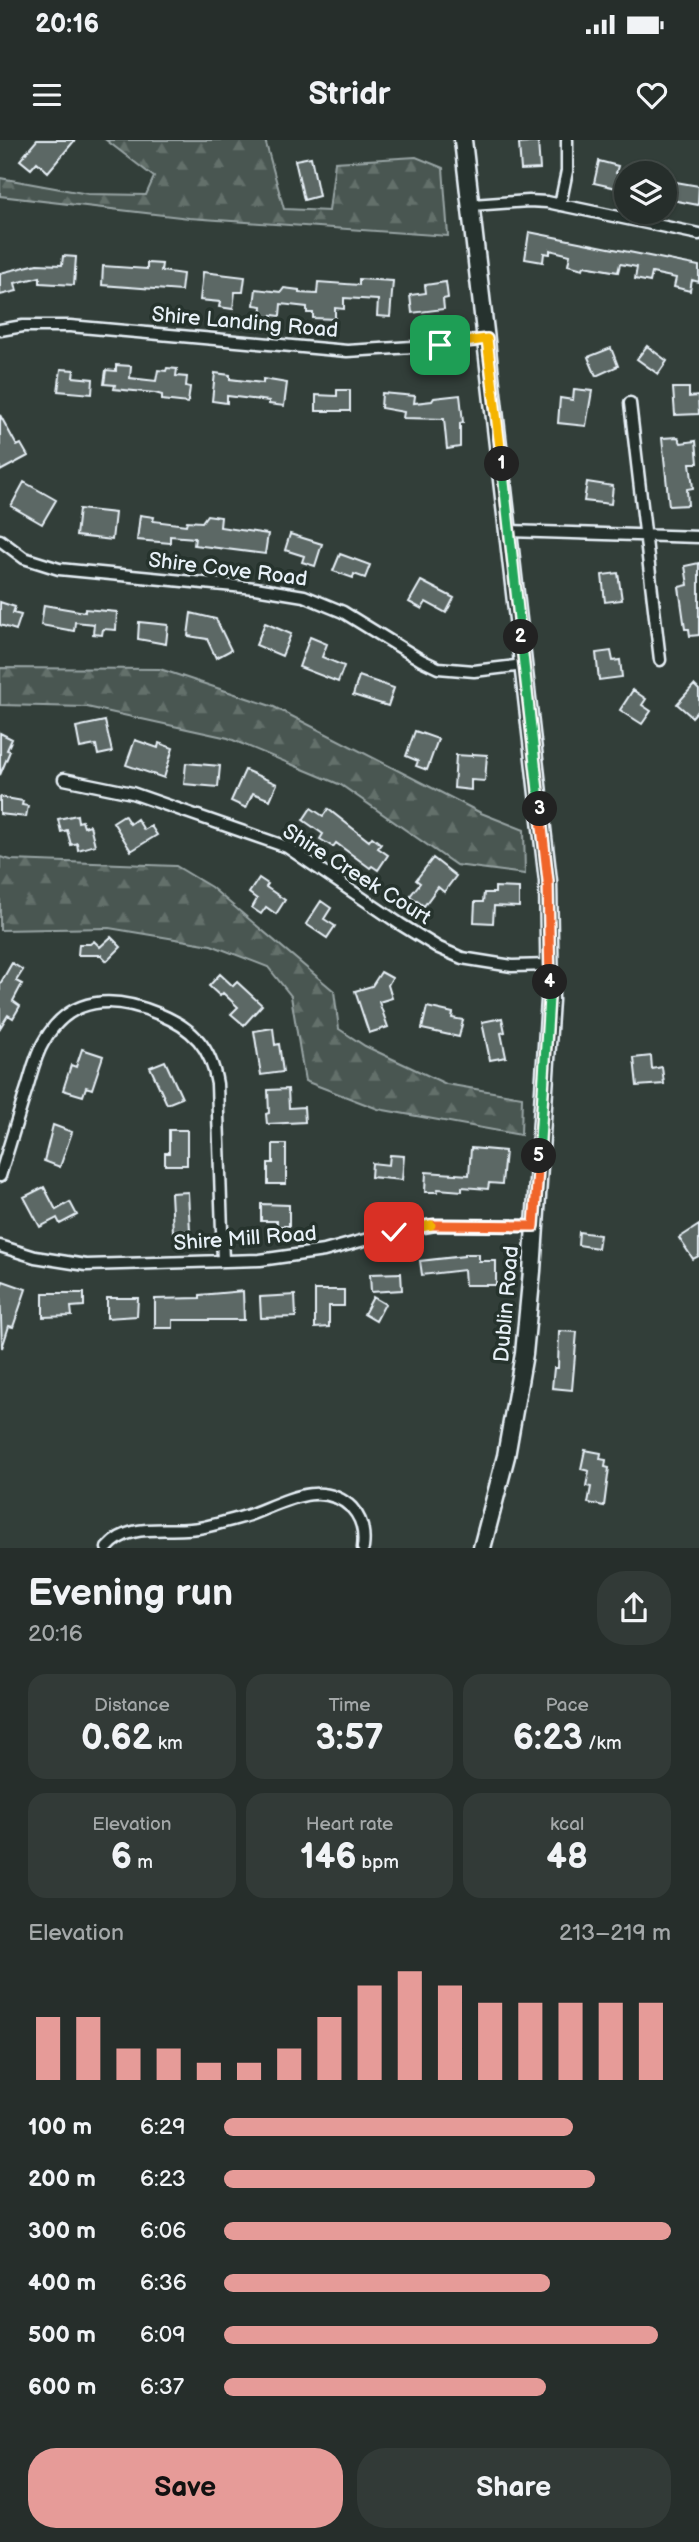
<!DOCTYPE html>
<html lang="en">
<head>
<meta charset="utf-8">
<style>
  body { margin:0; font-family:"Balsamiq Sans",sans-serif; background:#323a37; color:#f1f3f6; height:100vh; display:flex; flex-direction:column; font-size:26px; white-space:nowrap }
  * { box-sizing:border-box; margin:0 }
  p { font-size:23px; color:#a4a8a9 }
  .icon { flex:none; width:38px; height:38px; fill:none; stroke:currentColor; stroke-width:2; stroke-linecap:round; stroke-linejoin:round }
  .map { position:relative; height:1408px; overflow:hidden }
  .sheet { display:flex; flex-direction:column; background:#262e2b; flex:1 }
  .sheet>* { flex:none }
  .buttons { position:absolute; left:614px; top:21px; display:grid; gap:14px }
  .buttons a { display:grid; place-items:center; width:63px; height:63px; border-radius:50%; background:#262e2b; box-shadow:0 2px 5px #0004,0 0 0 2px #424a47; font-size:35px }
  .pin { position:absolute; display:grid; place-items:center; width:60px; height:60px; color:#fff; margin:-30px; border-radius:14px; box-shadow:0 4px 10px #0006 }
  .km { position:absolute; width:35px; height:35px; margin:-18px; border-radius:50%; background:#222; color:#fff; font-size:19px; line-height:35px; text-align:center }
  .round { display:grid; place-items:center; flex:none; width:74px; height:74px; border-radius:28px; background:#323a37 }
  .overview { display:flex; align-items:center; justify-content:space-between; height:119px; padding:0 28px }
  h1 { font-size:38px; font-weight:600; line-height:52px }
  .stats { display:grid; grid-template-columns:repeat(3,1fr); gap:10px; height:119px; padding:7px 28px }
  .stats div { display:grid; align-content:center; border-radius:18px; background:#323a37; text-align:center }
  .stats b { font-size:35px; font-weight:600 }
  .stats small { font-size:19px; font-weight:400 }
  .stats p { font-size:19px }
  .chart { height:196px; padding:14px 28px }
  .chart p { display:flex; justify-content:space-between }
  .chart svg { width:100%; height:126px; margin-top:7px; stroke:#e69b98; stroke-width:6 }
  .primary-button { display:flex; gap:14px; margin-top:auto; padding:14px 28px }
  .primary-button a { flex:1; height:80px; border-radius:28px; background:#e69b98; color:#111; font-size:28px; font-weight:600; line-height:80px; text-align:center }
  .primary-button a+a { background:#323a37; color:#f1f3f6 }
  ul { padding:0 28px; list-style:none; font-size:23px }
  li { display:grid; grid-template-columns:112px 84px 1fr; align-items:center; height:52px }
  li i { height:18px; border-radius:9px; background:#e69b98 }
  .status { display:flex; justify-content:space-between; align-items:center; height:49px; padding:0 35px; background:#262e2b; direction:ltr }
  .status svg { height:19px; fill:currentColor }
  header { display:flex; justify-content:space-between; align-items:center; height:91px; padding:0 28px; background:#262e2b; font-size:32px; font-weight:600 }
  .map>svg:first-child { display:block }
</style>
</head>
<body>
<div class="status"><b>20:16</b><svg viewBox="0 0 49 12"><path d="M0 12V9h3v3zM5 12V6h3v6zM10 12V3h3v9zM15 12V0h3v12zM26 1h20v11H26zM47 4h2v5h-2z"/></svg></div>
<header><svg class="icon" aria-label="menu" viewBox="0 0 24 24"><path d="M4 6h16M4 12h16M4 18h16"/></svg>Stridr<svg class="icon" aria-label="heart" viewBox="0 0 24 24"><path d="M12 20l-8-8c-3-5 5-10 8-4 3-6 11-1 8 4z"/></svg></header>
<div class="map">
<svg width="699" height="1408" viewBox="0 0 699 1408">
  <defs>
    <pattern id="forest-firs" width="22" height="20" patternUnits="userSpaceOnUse" patternTransform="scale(1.75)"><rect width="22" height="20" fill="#495651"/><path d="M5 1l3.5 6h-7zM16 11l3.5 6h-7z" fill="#636f6b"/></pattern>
  </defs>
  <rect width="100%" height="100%" fill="#323e39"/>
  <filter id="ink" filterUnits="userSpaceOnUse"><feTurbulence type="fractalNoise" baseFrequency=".0143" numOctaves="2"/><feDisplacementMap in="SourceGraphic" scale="14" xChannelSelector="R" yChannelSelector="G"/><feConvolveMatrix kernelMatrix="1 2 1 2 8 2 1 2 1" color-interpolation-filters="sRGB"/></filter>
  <g filter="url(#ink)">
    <!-- forest -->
    <path fill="url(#forest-firs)" stroke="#98a4a4" stroke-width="2" d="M106,0H265L284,69L329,71L335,22L416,17L443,28L448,96L189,78L0,56V38L88,54L146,55L154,37Z
      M0,528L160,529L274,567L481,673L524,690L525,734L456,725L341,645L228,598L87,567L0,565Z
      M0,717L11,720L176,726L211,747L334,851L339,889L365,906L446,944L522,957L521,995L378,969L305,941L291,856L268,827L211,805L109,788L0,790Z"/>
    <!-- building -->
    <path fill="#5c6865" stroke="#e8f1f8" stroke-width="2" d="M37,0H75L48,32L37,22L31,29L20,20Z
      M538,2L540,29L521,30L519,4Z
      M311,17L319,56L304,60L295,20Z
      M599,21L618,26L616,33L624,35L621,49L594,43Z
      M676,42L699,46L698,65L672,60Z
      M529,92L699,126V142L692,140L690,151L674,147L676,138L652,133L650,142L635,139L637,127L620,124L618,132L584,126L583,129L568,125L570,115L550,110V114L544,113L543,122L525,119Z
      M63,116L76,117L74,145L40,143V137L15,143L17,151L0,155V133L37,124L62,125Z
      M147,123L162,124L161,131L183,134L181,151L102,145L103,126L147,129Z
      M203,132L245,137L243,152H235L233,169L219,167L220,162L200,160Z
      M359,139L393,141L390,177L377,176L378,160L344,158V169L335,168V179L313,178V173H307V167L281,164L280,176L272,175V181L261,179L262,166L254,165L256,149L281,152L284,148L299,150V153L317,154L318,142L359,145Z
      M446,142L448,158L443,159L444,169L412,173L410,155L426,153L425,145Z
      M647,206L667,221L658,234L637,219Z
      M611,208L618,226L596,236L588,217Z
      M116,225L131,226L130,238L156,241L158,230L166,231L167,228L177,229L176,236L187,237L186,246L190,247L188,263L162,260V255L155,253L114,249L115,245L104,244L106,230L116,231Z
      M61,229L74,230L73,237L93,239L92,254L58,251Z
      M215,233L230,235V239L263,243V239L287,243L284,266L269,264V261L227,256V263L212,261Z
      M673,248H689V257L698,256L699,274L675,275Z
      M574,249L592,251L586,286L558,283L560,258L573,260Z
      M337,250H350V271H316V255L337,256Z
      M382,253L415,256L414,263L432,261L434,258L460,255L463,282L460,283V307L447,309L444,279L403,278L404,272L381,268Z
      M0,275L17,306L21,304L28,316L0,331Z
      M678,297L681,303L696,301L698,323H690L693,348L687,349L688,365L669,366L662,298Z
      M24,342L56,360L42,384L11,366Z
      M587,342L613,346L611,364L584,361Z
      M79,369L115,373L112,400L76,396Z
      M140,375L154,377L153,381L186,385L187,381L202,382L207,375L221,377L220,387L268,394L265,414L194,405L195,398L170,396V403L137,400Z
      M290,394L322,404L315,426L302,422L304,416L285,410Z
      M340,414L370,425L365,438L354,434L353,438L333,431Z
      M699,423V495L690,496L689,489H685L679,447L688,445L685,426Z
      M618,433L622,460L605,462L602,435Z
      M421,441L454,458L446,473L426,462L422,469L409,462Z
      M0,462L15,467L13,473L21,475L16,490L0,485Z
      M44,465L85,472V469L117,472L116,490L103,489L102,495L93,494L94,484L75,482L74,491L41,485Z
      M191,473L216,479L231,510L216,518L207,499L188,496Z
      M139,482L168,485L166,504L138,499Z
      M265,483L291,494L282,516L256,505Z
      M310,497L327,504L322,517L344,526L338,542L299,527Z
      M611,511L613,521L620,520L622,537L599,540L596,513Z
      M359,536L394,548L388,566L353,555Z
      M694,545L699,550V569L692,577L677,564Z
      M633,550L646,559L642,565L651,571L642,584L620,570Z
      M105,581L112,612L98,615L96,605L80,608L76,587Z
      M415,591L438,599L427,630L416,626L418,621L406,616Z
      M0,593L12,599L7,610L10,611L0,635Z
      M135,600L158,608L159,603L173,608L164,638L126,625Z
      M472,614L487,615L485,641L471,640V650L454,648L456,615L472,616Z
      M186,623L220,626L218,647L184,644Z
      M245,630L277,644L270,660L253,653L246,668L231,661Z
      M0,657L23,661L22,665L28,666L26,677L0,674Z
      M311,668L323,676L328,669L369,701L372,697L381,704L378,708L388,715L378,730L372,726L370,728L336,703L333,707L320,699L323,694L303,680Z
      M77,675L78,682L82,681L84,687L90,685L95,705L78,710L77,703L71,705L67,690L61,692L58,679Z
      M124,675L130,684L137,679L144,690L151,686L157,695L131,711L113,682Z
      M433,718L456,736L444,752L438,747L424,766L410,756L420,743L416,740Z
      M259,738L268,744L266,747L285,760L276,774L266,767L261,774L252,768L257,759L249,753Z
      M495,747L519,748V767L494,766L493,783L474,782L475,762H483L484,753H495Z
      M321,761L331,768L324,779L335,786L327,798L306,784Z
      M111,797L121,807L107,821L101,815H78L79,804H90L94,801L100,807Z
      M12,823L23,830L16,841L22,844L13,861L20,866L13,878L8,875L0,888V844Z
      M381,832L392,838L388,845L392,858L379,862L388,887L369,893L355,851L372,846Z
      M220,834L233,846L237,842L262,865L244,885L231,874L238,867L223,853L220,856L209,846Z
      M427,867L453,873L452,878L463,880L459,897L422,889Z
      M502,878L505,892L501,893L506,917L490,920L482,882Z
      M273,888L275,905L279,904L283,932L261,935L254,891Z
      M82,909L103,916L92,949L86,947L83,956L63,950L71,925L76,927Z
      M651,916L652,929L662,927L664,944L637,946L634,918Z
      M165,921L182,958L167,964L150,927Z
      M288,949L289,968L304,967L305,982L267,984L266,974L269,973L268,950Z
      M53,985L72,992L60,1027L44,1021Z
      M169,990H187V1025H165V1013H169Z
      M273,1004H286V1044H268V1023H273Z
      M471,1008L505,1011L502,1044L489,1043L488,1049L462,1047V1051L438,1049L437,1052H425L426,1032L469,1035Z
      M390,1015L404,1016L402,1040L371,1037L372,1023L389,1025Z
      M44,1047L56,1070L70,1062L77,1075L60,1084L57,1078L40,1087L24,1057Z
      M188,1052L190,1091L173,1092L171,1053Z
      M261,1064L289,1065V1086H277V1081H261Z
      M699,1085V1116L693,1119L679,1098Z
      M579,1092L600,1095L598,1108L578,1105Z
      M464,1114H479V1121H496V1145H465L464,1130L422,1135L420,1121L464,1116Z
      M401,1133L402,1150L371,1152L370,1134Z
      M3,1141L26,1149L13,1187L9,1186L2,1208L0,1150Z
      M315,1150H344V1166H329V1187L315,1188Z
      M243,1151L244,1180H173V1188H155V1159L200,1158V1155Z
      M43,1153H84V1166L71,1167L72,1176L43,1177Z
      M295,1155L296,1177L261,1178L260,1157Z
      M373,1157L385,1164L376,1181L364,1174Z
      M107,1158H138L137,1176L107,1178Z
      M559,1191L577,1192L572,1250L552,1248L554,1228H558Z
      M585,1310L601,1313L600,1319L606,1320L605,1327L609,1328L604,1366L588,1363L591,1347L586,1346L589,1331L581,1329Z"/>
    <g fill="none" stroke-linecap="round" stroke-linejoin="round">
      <!-- minor casing -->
      <g stroke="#e8f1f8" stroke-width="15">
        <path id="minor" d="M472,65L529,61L547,62L699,94
          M560,65L567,31V0
          M0,190L23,186H70L347,211L413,207L487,199
          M630,263L660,520
          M509,391L699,397
          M0,400L24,418L59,429L255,448L304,456L343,472L421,520L438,528L474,531L524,525
          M64,639L132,653L287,707L400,784L439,808L462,818L512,826L550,825
          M0,1036C8,1009 17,981 25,954C31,937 34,918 43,903C69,855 114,855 159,874C193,888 211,907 217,944L223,1121
          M0,1106L35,1117L86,1125L260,1120L324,1111L394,1092L435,1085L534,1086
          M107,1408C131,1379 171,1395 204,1387C218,1384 232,1380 246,1376C279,1365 320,1337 352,1368C362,1379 365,1393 363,1408"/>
      </g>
      <!-- primary casing -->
      <g stroke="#e8f1f8" stroke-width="21">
        <path id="primary" d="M463,0L548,741L550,860L532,1131L524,1214L506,1316L482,1408"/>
      </g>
      <!-- minor -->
      <use href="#minor" stroke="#26332d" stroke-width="10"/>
      <!-- primary -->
      <use href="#primary" stroke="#26332d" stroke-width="16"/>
    </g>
  </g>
  <g fill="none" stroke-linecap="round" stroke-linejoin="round" filter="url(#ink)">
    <!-- split-1 casing -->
    <g stroke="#fff" stroke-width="14">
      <path id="split-1" d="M440,205L487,199L502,324"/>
    </g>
    <!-- split-2 casing -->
    <g stroke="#fff" stroke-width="14">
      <path id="split-2" d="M502,324L521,497"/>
    </g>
    <!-- split-3 casing -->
    <g stroke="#fff" stroke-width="14">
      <path id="split-3" d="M521,497L540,669"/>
    </g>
    <!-- split-4 casing -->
    <g stroke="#fff" stroke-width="14">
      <path id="split-4" d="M540,669L548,741L550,842"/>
    </g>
    <!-- split-5 casing -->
    <g stroke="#fff" stroke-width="14">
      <path id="split-5" d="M539,1016L550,842"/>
    </g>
    <!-- split-6 casing -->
    <g stroke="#fff" stroke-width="14">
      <path id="split-6" d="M431,1085L534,1086L539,1016"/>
    </g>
    <!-- split-7 casing -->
    <g stroke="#fff" stroke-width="14">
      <path id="split-7" d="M394,1092L431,1085"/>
    </g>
    <!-- split-1 -->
    <use href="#split-1" stroke="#f5b400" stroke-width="9"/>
    <!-- split-2 -->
    <use href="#split-2" stroke="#22a559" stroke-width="9"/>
    <!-- split-3 -->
    <use href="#split-3" stroke="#22a559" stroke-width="9"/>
    <!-- split-4 -->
    <use href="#split-4" stroke="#f0652b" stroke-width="9"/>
    <!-- split-5 -->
    <use href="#split-5" stroke="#22a559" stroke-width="9"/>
    <!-- split-6 -->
    <use href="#split-6" stroke="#f0652b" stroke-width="9"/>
    <!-- split-7 -->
    <use href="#split-7" stroke="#f5b400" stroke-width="9"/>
  </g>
  <g text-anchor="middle" stroke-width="7" stroke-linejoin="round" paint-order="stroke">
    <!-- street labels -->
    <g font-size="21" fill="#e8f1f8" stroke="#26332d">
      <text transform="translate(245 182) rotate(5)" y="7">Shire Landing Road</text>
      <text transform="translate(228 429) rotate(7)" y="7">Shire Cove Road</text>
      <text transform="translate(357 734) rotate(32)" y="7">Shire Creek Court</text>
      <text transform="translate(245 1098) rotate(-4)" y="7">Shire Mill Road</text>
      <text transform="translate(506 1164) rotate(-85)" y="7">Dublin Road</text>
    </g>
  </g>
</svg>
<div class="buttons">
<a><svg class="icon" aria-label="layers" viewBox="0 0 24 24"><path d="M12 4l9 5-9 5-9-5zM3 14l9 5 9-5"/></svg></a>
</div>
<div class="pin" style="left:440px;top:205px;background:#1e9e55"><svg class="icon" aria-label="arrive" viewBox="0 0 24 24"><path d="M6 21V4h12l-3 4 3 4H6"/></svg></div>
<div class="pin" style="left:394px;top:1092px;background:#d93025"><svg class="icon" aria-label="check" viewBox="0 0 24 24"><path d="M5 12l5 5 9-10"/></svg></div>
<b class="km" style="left:502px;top:324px">1</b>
<b class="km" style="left:521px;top:497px">2</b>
<b class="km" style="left:540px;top:669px">3</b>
<b class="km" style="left:550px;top:842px">4</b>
<b class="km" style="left:539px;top:1016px">5</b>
</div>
<section class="sheet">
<div class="overview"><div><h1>Evening run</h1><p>20:16</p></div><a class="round"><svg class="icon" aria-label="share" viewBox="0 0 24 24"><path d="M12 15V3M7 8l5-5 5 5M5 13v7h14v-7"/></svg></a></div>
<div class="stats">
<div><p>Distance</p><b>0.62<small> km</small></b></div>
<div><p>Time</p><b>3:57</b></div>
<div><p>Pace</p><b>6:23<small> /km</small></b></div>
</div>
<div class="stats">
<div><p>Elevation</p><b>6<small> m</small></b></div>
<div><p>Heart rate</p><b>146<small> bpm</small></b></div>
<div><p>kcal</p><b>48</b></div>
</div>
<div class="chart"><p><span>Elevation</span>213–219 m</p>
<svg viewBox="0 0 160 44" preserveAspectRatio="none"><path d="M5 44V22M15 44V22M25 44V33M35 44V33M45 44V38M55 44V38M65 44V33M75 44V22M85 44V11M95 44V6M105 44V11M115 44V17M125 44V17M135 44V17M145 44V17M155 44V17"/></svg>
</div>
<ul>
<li><b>100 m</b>6:29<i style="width:78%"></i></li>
<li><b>200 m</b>6:23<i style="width:83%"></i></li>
<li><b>300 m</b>6:06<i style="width:100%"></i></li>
<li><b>400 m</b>6:36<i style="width:73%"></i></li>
<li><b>500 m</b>6:09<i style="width:97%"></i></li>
<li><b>600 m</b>6:37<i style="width:72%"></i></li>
</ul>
<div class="primary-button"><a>Save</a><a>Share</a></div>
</section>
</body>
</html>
